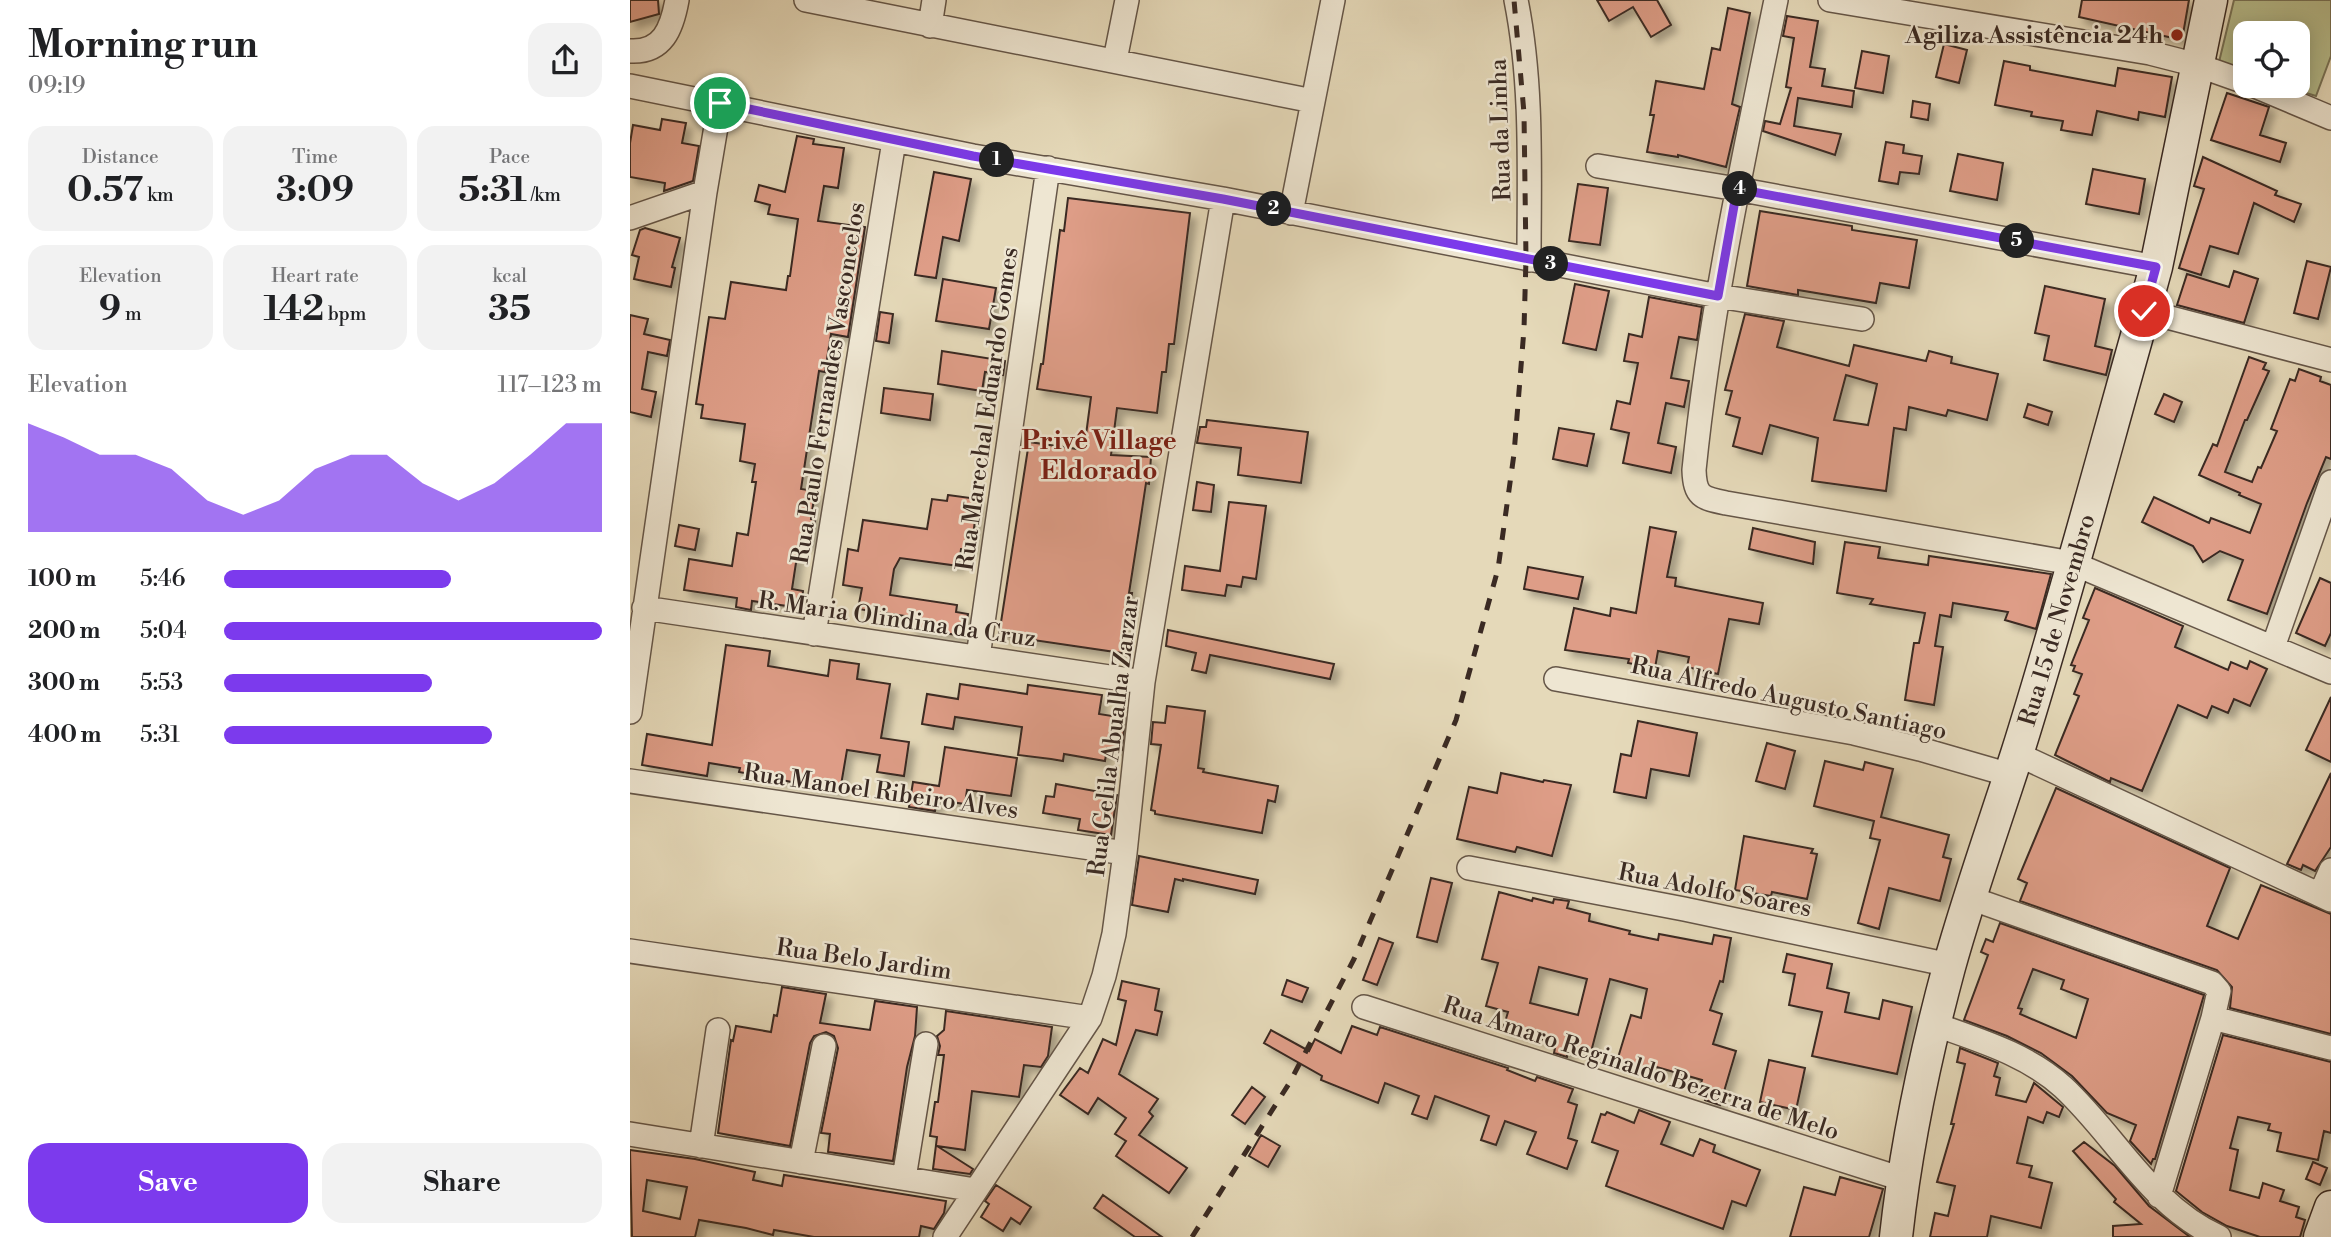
<!DOCTYPE html>
<html lang="en">
<head>
<meta charset="utf-8">
<style>
  body { margin:0; font-family:"Libre Bodoni",serif; background:#f2f2f2; color:#202124; height:100vh; display:flex; flex-direction:column; font-size:26px; white-space:nowrap }
  * { box-sizing:border-box; margin:0 }
  p { font-size:23px; color:#757577 }
  .icon { flex:none; width:38px; height:38px; fill:none; stroke:currentColor; stroke-width:2; stroke-linecap:round; stroke-linejoin:round }
  .map { position:relative; flex:1; overflow:hidden }
  .drawer { display:flex; flex-direction:column; background:#fff; width:630px }
  .drawer>* { flex:none }
  .controls { position:absolute; left:1603px; top:21px; display:grid; gap:14px }
  .controls a { display:grid; place-items:center; width:77px; height:77px; border-radius:14px; background:#fff; box-shadow:0 4px 18px #0003; font-size:35px }
  .pin { position:absolute; display:grid; place-items:center; width:60px; height:60px; color:#fff; margin:-30px; border:4px solid #fff; border-radius:50%; box-shadow:0 2px 7px #0007 }
  .km { position:absolute; width:35px; height:35px; margin:-18px; border-radius:50%; background:#222; color:#fff; font-size:19px; line-height:35px; text-align:center }
  .round { display:grid; place-items:center; flex:none; width:74px; height:74px; border-radius:21px; background:#f2f2f2 }
  .headline { display:flex; align-items:center; justify-content:space-between; height:119px; padding:0 28px }
  h1 { font-size:38px; font-weight:800; line-height:52px }
  .figures { display:grid; grid-template-columns:repeat(3,1fr); gap:10px; height:119px; padding:7px 28px }
  .figures div { display:grid; align-content:center; border-radius:18px; background:#f2f2f2; text-align:center }
  .figures b { font-size:35px; font-weight:800 }
  .figures small { font-size:19px; font-weight:400 }
  .figures p { font-size:19px }
  .chart { height:196px; padding:14px 28px }
  .chart p { display:flex; justify-content:space-between }
  .chart svg { width:100%; height:126px; margin-top:7px; fill:#7c3aed; opacity:.7 }
  .primary-button { display:flex; gap:14px; margin-top:auto; padding:14px 28px }
  .primary-button a { flex:1; height:80px; border-radius:21px; background:#7c3aed; color:#fff; font-size:28px; font-weight:800; line-height:80px; text-align:center }
  .primary-button a+a { background:#f2f2f2; color:#202124 }
  ul { padding:0 28px; list-style:none; font-size:23px }
  li { display:grid; grid-template-columns:112px 84px 1fr; align-items:center; height:52px }
  li i { height:18px; border-radius:9px; background:#7c3aed }
  main { display:flex; flex:1; min-height:0 }
  .map>svg:first-child { display:block }
</style>
</head>
<body>
<main>
<section class="drawer">
<div class="headline"><div><h1>Morning run</h1><p>09:19</p></div><a class="round"><svg class="icon" aria-label="share" viewBox="0 0 24 24"><path d="M12 15V3M7 8l5-5 5 5M5 13v7h14v-7"/></svg></a></div>
<div class="figures">
<div><p>Distance</p><b>0.57<small> km</small></b></div>
<div><p>Time</p><b>3:09</b></div>
<div><p>Pace</p><b>5:31<small> /km</small></b></div>
</div>
<div class="figures">
<div><p>Elevation</p><b>9<small> m</small></b></div>
<div><p>Heart rate</p><b>142<small> bpm</small></b></div>
<div><p>kcal</p><b>35</b></div>
</div>
<div class="chart"><p><span>Elevation</span>117–123 m</p>
<svg viewBox="0 0 160 44" preserveAspectRatio="none"><path d="M0 44V6L10 11L20 17L30 17L40 22L50 33L60 38L70 33L80 22L90 17L100 17L110 27L120 33L130 27L140 17L150 6L160 6V44z"/></svg>
</div>
<ul>
<li><b>100 m</b>5:46<i style="width:60%"></i></li>
<li><b>200 m</b>5:04<i style="width:100%"></i></li>
<li><b>300 m</b>5:53<i style="width:55%"></i></li>
<li><b>400 m</b>5:31<i style="width:71%"></i></li>
</ul>
<div class="primary-button"><a>Save</a><a>Share</a></div>
</section>
<div class="map">
<svg width="1701" height="1237" viewBox="0 0 1701 1237">
  <defs>
    <filter id="shadow"><feDropShadow dx="6" dy="6" stdDeviation="3.5" flood-color="#0004"/></filter>
  </defs>
  <rect width="100%" height="100%" fill="#e5d9b9"/>
  <filter id="stains"><feTurbulence type="fractalNoise" baseFrequency=".00286" numOctaves="4"/><feColorMatrix values="0 0 0 0 .2 0 0 0 0 .09 0 0 0 0 .02 0 0 0 .5 -.17"/></filter>
  <radialGradient id="worn" r=".72"><stop offset=".6" stop-color="#630" stop-opacity="0"/><stop offset="1" stop-color="#630" stop-opacity=".3"/></radialGradient>
  <!-- green -->
  <path fill="#b8be8d" stroke="#797458" stroke-width="2" d="M1604,0H1701V56L1686,96L1653,86H1668V33H1615V75L1589,62Z"/>
  <!-- building -->
  <path fill="#de9d87" stroke="#3a2a23" stroke-width="2" fill-rule="evenodd" filter="url(#shadow)" d="M0,0H28L29,14L0,22Z
    M967,0H1027L1041,25L1021,37L1003,7L979,21Z
    M1452,0H1559L1552,40L1449,17Z
    M1098,8L1120,13L1102,104L1110,107L1096,167L1048,155V157L1017,152L1024,115H1020L1026,81L1074,89L1082,48L1090,50Z
    M1157,16L1188,21L1180,67L1195,69L1192,86L1224,91L1222,107L1168,98L1164,126L1211,134L1205,155L1133,131L1135,121L1150,124L1161,88L1156,87L1164,38L1153,36Z
    M1314,44L1337,50L1329,83L1306,77Z
    M1232,51L1259,56L1253,93L1225,88Z
    M1374,61L1400,66V70L1485,86L1488,68L1542,77L1535,117L1509,112L1508,120L1467,111L1462,135L1431,130L1433,121L1401,116L1402,112L1365,105Z
    M1597,93L1639,107L1630,135L1656,143L1650,162L1581,140Z
    M1283,101L1300,104L1298,120L1281,117Z
    M32,119L56,123L52,143L69,146L63,181L34,191L35,183L0,177V143L3,125L30,130Z
    M167,136L184,139L183,144L214,148L208,188L194,186L188,221L235,227L218,337L201,334L195,372L189,371L171,489L185,491L181,519L185,520L181,544L169,543L162,589L173,591L171,608L122,601L121,610L106,607L107,598L54,590L59,559L102,566L107,533L118,535L126,482H122L125,464L110,461L115,424L71,418L73,405L66,404L79,317L95,319L101,282L156,290L158,276H160L168,219L138,214L140,205L125,201L129,185L155,192Z
    M1256,142L1274,145L1273,153L1292,156L1289,174L1270,172L1268,184L1249,181Z
    M1328,154L1373,163L1367,200L1320,191Z
    M1573,157L1647,191L1645,195L1671,204L1664,222L1624,203L1608,254L1580,246L1571,275L1549,268L1574,189L1564,186Z
    M1463,169L1515,179L1509,214L1456,204Z
    M304,172L341,179L329,241L313,237L306,278L285,275Z
    M948,184L978,188L970,245L939,241Z
    M438,198L560,213L544,344H539L536,372H532L527,413L487,408L481,455L521,457L519,484L516,483L510,523L499,593H502L499,618H496L492,653L369,635L399,442L454,450L461,397L407,389L411,364H413L430,230L434,231Z
    M1130,211L1222,226V230L1287,240L1279,288L1250,283L1246,303L1168,290V295L1117,286Z
    M15,228L50,238L42,267L45,268L41,287L4,279L9,257L2,255L10,230Z
    M1677,261L1701,267L1688,319L1664,313Z
    M1604,271L1628,279L1614,323L1547,305L1557,274L1599,287Z
    M313,279L366,288L359,329L306,321Z
    M945,284L979,291L966,350L933,343Z
    M1415,286L1475,299L1465,346L1482,350L1476,375L1414,360L1419,336L1405,333Z
    M1019,297L1072,307L1067,340L1049,337L1041,378L1059,381L1054,407L1036,403L1028,443L1046,447L1041,473L993,463L999,433L981,429L987,401L1000,404L1008,363L994,361L999,334L1012,337Z
    M250,312L263,314L259,343L246,341Z
    M1115,314L1154,321L1147,347L1219,366L1224,345L1296,361L1299,351L1322,357L1321,363L1368,374L1357,420L1318,410L1316,416L1279,407L1276,430L1264,428L1256,491L1182,481L1188,438L1140,425L1132,454L1103,446L1110,418L1096,414L1102,391L1095,390ZM1216,375L1247,384L1238,425L1204,420Z
    M0,315L18,319L14,334L40,340L37,356L18,352L12,389L26,392L21,417L0,412Z
    M312,351L375,361L373,375L355,372L352,391L308,384Z
    M1619,357L1636,363L1633,369L1639,371L1617,420H1615L1595,472L1622,482L1628,467L1631,468L1647,431L1641,429L1660,379L1665,381L1669,369L1691,377L1690,381L1701,385V459L1696,457L1677,503L1637,614L1598,600L1613,560L1590,551L1573,562L1563,546L1512,522L1524,497L1579,523L1581,518L1620,533L1631,504L1609,495L1610,493L1569,475L1583,444L1587,446Z
    M254,388L303,394L300,420L251,413Z
    M1534,394L1552,402L1544,422L1525,414Z
    M1398,404L1422,412L1418,425L1394,417Z
    M577,420L678,432L671,483L608,475L611,448L567,443L570,427H576Z
    M929,428L964,434L957,466L923,459Z
    M567,482L584,485L581,512L563,510Z
    M318,495L348,499L341,550L331,549L329,566L270,558L264,569L260,595L327,605L326,612L338,614L334,636L280,628L282,617L228,609L232,588L213,585L218,549L228,551L233,520L297,529L302,499L317,501Z
    M599,502L636,506L626,579L613,577L611,587L597,585L595,596L552,590L555,566L590,571Z
    M49,525L69,529L65,550L45,546Z
    M1020,527L1046,532L1037,577L1046,578L1045,586L1133,603L1129,624L1099,619L1088,674L1057,667L1059,657L1028,651L1025,668L998,663L999,659L935,650L944,608L980,616L981,608L1006,613Z
    M1123,528L1185,542L1183,564L1119,549Z
    M1215,542L1250,547L1248,558L1298,565L1299,556L1421,574L1406,629L1375,620L1378,612L1323,603L1321,617L1310,615L1305,646L1313,647L1304,705L1275,700L1284,643H1289L1295,613L1240,604L1243,599L1207,593Z
    M898,567L953,577L948,599L894,589Z
    M1690,578L1701,583V633L1695,646L1666,633Z
    M1465,588L1553,626L1545,647L1598,670L1601,662L1617,669L1620,661L1637,669L1620,706L1604,699L1598,713L1582,706L1577,718L1548,705L1512,791L1481,778L1480,782L1425,755L1449,696L1444,694L1452,674L1443,671L1445,666L1441,665L1459,620L1453,618Z
    M538,630L704,664L700,679L580,655L576,673L562,670L566,653L536,646Z
    M96,645L140,651L138,666L198,676L200,660L229,664L227,679L260,684L251,738L279,742L274,776L247,772L250,755L217,750L210,791L109,772L110,768L79,763L77,776L12,765L17,734L82,745Z
    M330,684L397,694L398,685L472,695L469,714L495,718L492,750L477,748L475,761L434,754L433,761L421,759L388,755L392,727L325,717L323,729L292,724L297,694L328,699Z
    M1701,697V762L1676,750Z
    M537,706L575,711L568,768L574,769L573,772L648,786L645,802L638,800L632,833L525,814V811L521,810L531,745L521,744L523,722L535,723Z
    M1008,721L1067,733L1059,776L1021,769L1016,798L984,792L991,754L1001,756Z
    M1137,743L1165,751L1155,789L1126,781Z
    M315,747L387,758L381,796L337,790L335,804L307,800L305,811L279,807L283,782L309,786Z
    M1195,761L1233,770L1235,762L1263,769L1251,817L1319,835L1313,857L1321,859L1310,901L1259,888L1249,929L1228,923L1250,840L1240,838L1244,821L1184,806Z
    M871,773L913,782L914,780L941,785L922,856L887,847L885,852L827,839L839,787L867,793Z
    M1701,773V847L1685,871L1673,865L1671,870L1657,864Z
    M426,784L487,795L481,835L448,830L450,819L413,813L416,796L424,797Z
    M1426,788L1600,868L1577,926L1608,939L1631,885L1701,914V1034L1600,1008L1602,987L1587,970L1390,901L1397,883L1388,879Z
    M1114,836L1183,849L1181,853L1187,854L1177,899L1142,892L1141,896L1105,890Z
    M509,856L628,880L625,894L553,879V881L545,879L538,912L502,905Z
    M801,878L822,883L807,942L787,937Z
    M869,892L902,901L903,898L923,903L924,899L939,901L937,908L960,914L959,921L1000,931L999,934L1028,940L1029,934L1082,944L1084,935L1101,938L1093,982L1090,981L1080,1010L1092,1014L1083,1044L1106,1051L1090,1105L1075,1100L1077,1093L1069,1091L1072,1080L1023,1066L1021,1071L987,1061L1001,1015L1011,1018L1017,989L980,979L961,1052L939,1047L937,1057L924,1053L926,1043L873,1029L878,1012L856,1006L868,963L852,959ZM909,967L957,979L948,1015L900,1003Z
    M1370,923L1574,995L1525,1159H1523L1521,1164L1500,1141L1506,1125L1477,1113L1442,1076L1411,1053L1377,1036L1334,1020L1358,955L1351,952L1356,939L1363,942ZM1403,969L1434,980L1431,989L1458,999L1446,1038L1390,1014L1392,1009L1388,1008Z
    M749,938L763,943L747,985L733,980Z
    M1157,954L1202,964L1197,988L1219,993L1215,1012L1249,1019L1253,1000L1282,1007L1267,1074L1182,1056L1192,1012L1159,1005L1165,974L1153,972Z
    M657,980L678,988L672,1002L652,995Z
    M492,981L529,989L525,1010L532,1012L527,1035L506,1030L489,1074L528,1099L519,1112L523,1116L509,1135L557,1168L539,1193L486,1156L496,1141L485,1134L496,1118L468,1098L458,1114L430,1095L450,1068L458,1073L473,1039L486,1045L496,1001L488,999Z
    M152,987L196,994L190,1023L240,1030L245,1001L287,1007L285,1036L277,1067L263,1161L198,1152L200,1134L191,1133L208,1048L204,1036L196,1032L184,1036L180,1043L160,1146L88,1133L101,1040L103,1041L106,1026L141,1032L144,1015L147,1016Z
    M316,1011L422,1027L418,1056L411,1067L394,1065L389,1097L342,1091L335,1150L307,1146L343,1169L340,1174L303,1169L307,1137L300,1136L305,1102H308L314,1055H308L310,1046L307,1036L314,1030Z
    M722,1026L747,1035L750,1027L878,1068L877,1070L905,1081L907,1077L943,1089L938,1102L947,1105L938,1138L947,1141L937,1169L897,1154L906,1132L875,1121L866,1145L851,1140L859,1116L805,1096L797,1119L782,1114L789,1096L755,1083L748,1103L691,1080L692,1076L634,1043L641,1030L679,1051L685,1039L711,1053Z
    M1593,1035L1701,1062V1133L1694,1131L1688,1160L1647,1151L1651,1133L1638,1130L1640,1124L1608,1117L1600,1148L1608,1150L1600,1190L1629,1198L1633,1183L1654,1190L1650,1201L1669,1207L1666,1217L1675,1220L1670,1237H1630L1597,1226L1572,1212L1546,1191Z
    M1330,1048L1368,1063L1364,1076L1370,1078L1366,1095L1396,1102L1404,1083L1433,1107L1429,1117L1417,1112L1413,1123L1398,1117L1387,1163L1402,1166L1399,1177L1422,1183L1411,1228L1361,1216L1357,1237H1300L1305,1213L1318,1216L1325,1186L1307,1182L1324,1124H1321L1335,1064L1327,1062Z
    M1139,1060L1175,1068L1166,1110L1130,1102Z
    M622,1087L635,1097L615,1124L602,1115Z
    M1009,1110L1040,1122L1031,1144L1063,1156L1070,1139L1085,1145L1083,1152L1130,1170L1116,1206L1102,1201L1093,1229L976,1186L988,1151L962,1142L971,1114L975,1115L977,1112L1004,1123Z
    M631,1135L650,1146L638,1167L619,1156Z
    M1454,1142L1485,1166L1519,1206L1560,1237H1483V1226L1511,1224L1484,1202L1486,1199L1443,1151Z
    M0,1150L65,1159L125,1172L123,1180L152,1186L154,1175L316,1201L314,1213L304,1229L291,1226L289,1237H184L144,1230L143,1235L116,1228L69,1220L65,1237H2ZM17,1180L57,1187L50,1219L13,1211Z
    M1683,1162L1697,1168L1690,1185L1676,1179Z
    M1210,1177L1253,1189L1239,1237H1160L1174,1187L1205,1195Z
    M366,1185L401,1207L390,1224L381,1218L373,1231L351,1217L359,1204L355,1201Z
    M473,1195L532,1237H505L464,1208Z"/>
  <g fill="none" stroke-linecap="round" stroke-linejoin="round">
    <!-- street casing -->
    <g stroke="#655648" stroke-width="26">
      <path id="street" d="M176,0L683,101
        M886,0C903,85 899,173 899,260
        M1146,0C1114,156 1080,312 1064,470C1065,497 1072,498 1096,503L1442,563L1701,672
        M1200,0L1520,53L1567,65L1615,82
        M300,26L304,0
        M0,51C33,53 42,28 47,0
        M485,60L497,0
        M0,86L343,156L593,199L1088,296L1232,319
        M1625,86L1701,118
        M968,166L1107,189L1526,267
        M661,213L703,0
        M0,218L75,192
        M1514,311L1701,360
        M14,608L513,682
        M184,634L264,141
        M1643,647L1701,482
        M348,657L418,168
        M926,679L1224,733L1290,749L1380,775
        M0,712L75,192L90,103
        M1387,754L1701,900
        M0,781L495,853
        M839,868L1054,909L1320,965
        M1690,895L1701,870
        M1340,898L1582,983L1589,991L1583,1018L1701,1048
        M0,951L460,1018
        M734,1007L1272,1179
        M1304,1024C1348,1040 1397,1054 1433,1087C1486,1136 1520,1206 1589,1237
        M0,1134L345,1190
        M71,1146L88,1030
        M171,1162L194,1046
        M274,1178L296,1044
        M1529,1196L1583,1018
        M315,1237L460,1018L474,976L484,934L495,853L513,682L593,199"/>
    </g>
    <!-- secondary casing -->
    <g stroke="#3a2a23" stroke-width="35">
      <g id="secondary">
        <path id="s1" d="M1266,1237C1276,1145 1295,1056 1319,967C1339,895 1364,825 1387,754C1433,608 1472,459 1514,311L1526,267L1581,0"/>
        <path d="M1690,1237L1701,1207"/>
      </g>
    </g>
    <!-- street -->
    <use href="#street" stroke="#eee6d2" stroke-width="23"/>
    <!-- secondary -->
    <use href="#secondary" stroke="#eee6d2" stroke-width="32"/>
    <!-- rail -->
    <path stroke="#3a2a23" stroke-width="5" stroke-dasharray="12 12" stroke-linecap="butt" d="M562,1237L660,1082L724,959L826,720L868,569L884,454L894,329L896,259L894,113L884,0"/>
  </g>
  <g fill="none" stroke-linecap="round" stroke-linejoin="round">
    <!-- route casing -->
    <g stroke="#fff" stroke-width="14">
      <path id="route" d="M90,103L343,156L593,199L1088,296L1107,189L1526,267L1514,311"/>
    </g>
    <!-- route -->
    <use href="#route" stroke="#7c3aed" stroke-width="9"/>
  </g>
  <!-- markers -->
  <circle fill="#8f2418" stroke="#eee6d2" stroke-width="2.5" cx="1547" cy="35" r="7"/>
  <g text-anchor="middle" stroke-width="5" stroke-linejoin="round" paint-order="stroke">
    <!-- poi labels -->
    <g font-size="24" font-weight="bold" fill="#3a2a23" stroke="#eee6d2" text-anchor="end">
      <text x="1533" y="43">Agiliza Assistência 24h</text>
    </g>
    <!-- street labels -->
    <g font-size="24" fill="#3a2a23" stroke="#eee6d2">
      <text transform="translate(870 130) rotate(-92)" y="8">Rua da Linha</text>
      <text transform="translate(198 383) rotate(-81)" y="8">Rua Paulo Fernandes Vasconcelos</text>
      <text transform="translate(357 409) rotate(-82)" y="8">Rua Marechal Eduardo Gomes</text>
      <text transform="translate(267 619) rotate(8)" y="8">R. Maria Olindina da Cruz</text>
      <text dy="8" stroke="none"><textPath href="#s1" startOffset="639">Rua 15 de Novembro</textPath></text>
      <text transform="translate(1159 698) rotate(12)" y="8">Rua Alfredo Augusto Santiago</text>
      <text transform="translate(483 736) rotate(-83)" y="8">Rua Gelila Abualha Zarzar</text>
      <text transform="translate(251 791) rotate(8)" y="8">Rua Manoel Ribeiro Alves</text>
      <text transform="translate(1085 890) rotate(11)" y="8">Rua Adolfo Soares</text>
      <text transform="translate(234 959) rotate(8)" y="8">Rua Belo Jardim</text>
      <text transform="translate(1011 1068) rotate(18)" y="8">Rua Amaro Reginaldo Bezerra de Melo</text>
    </g>
    <!-- neighbourhood labels -->
    <g font-size="26" font-weight="bold" fill="#7a1f14" stroke="#eee6d2">
      <text x="469" y="449">Privê Village<tspan x="469" dy="30">Eldorado</tspan></text>
    </g>
  </g>
  <rect width="100%" height="100%" filter="url(#stains)"/>
  <rect width="100%" height="100%" fill="url(#worn)"/>
</svg>
<div class="controls">
<a><svg class="icon" aria-label="locate" viewBox="0 0 24 24"><circle cx="12" cy="12" r="6"/><path d="M12 2v4M12 18v4M2 12h4M18 12h4"/></svg></a>
</div>
<div class="pin" style="left:90px;top:103px;background:#1e9e55"><svg class="icon" aria-label="arrive" viewBox="0 0 24 24"><path d="M6 21V4h12l-3 4 3 4H6"/></svg></div>
<div class="pin" style="left:1514px;top:311px;background:#d93025"><svg class="icon" aria-label="check" viewBox="0 0 24 24"><path d="M5 12l5 5 9-10"/></svg></div>
<b class="km" style="left:367px;top:160px">1</b>
<b class="km" style="left:644px;top:209px">2</b>
<b class="km" style="left:921px;top:264px">3</b>
<b class="km" style="left:1110px;top:189px">4</b>
<b class="km" style="left:1387px;top:241px">5</b>
</div>
</main>
</body>
</html>
